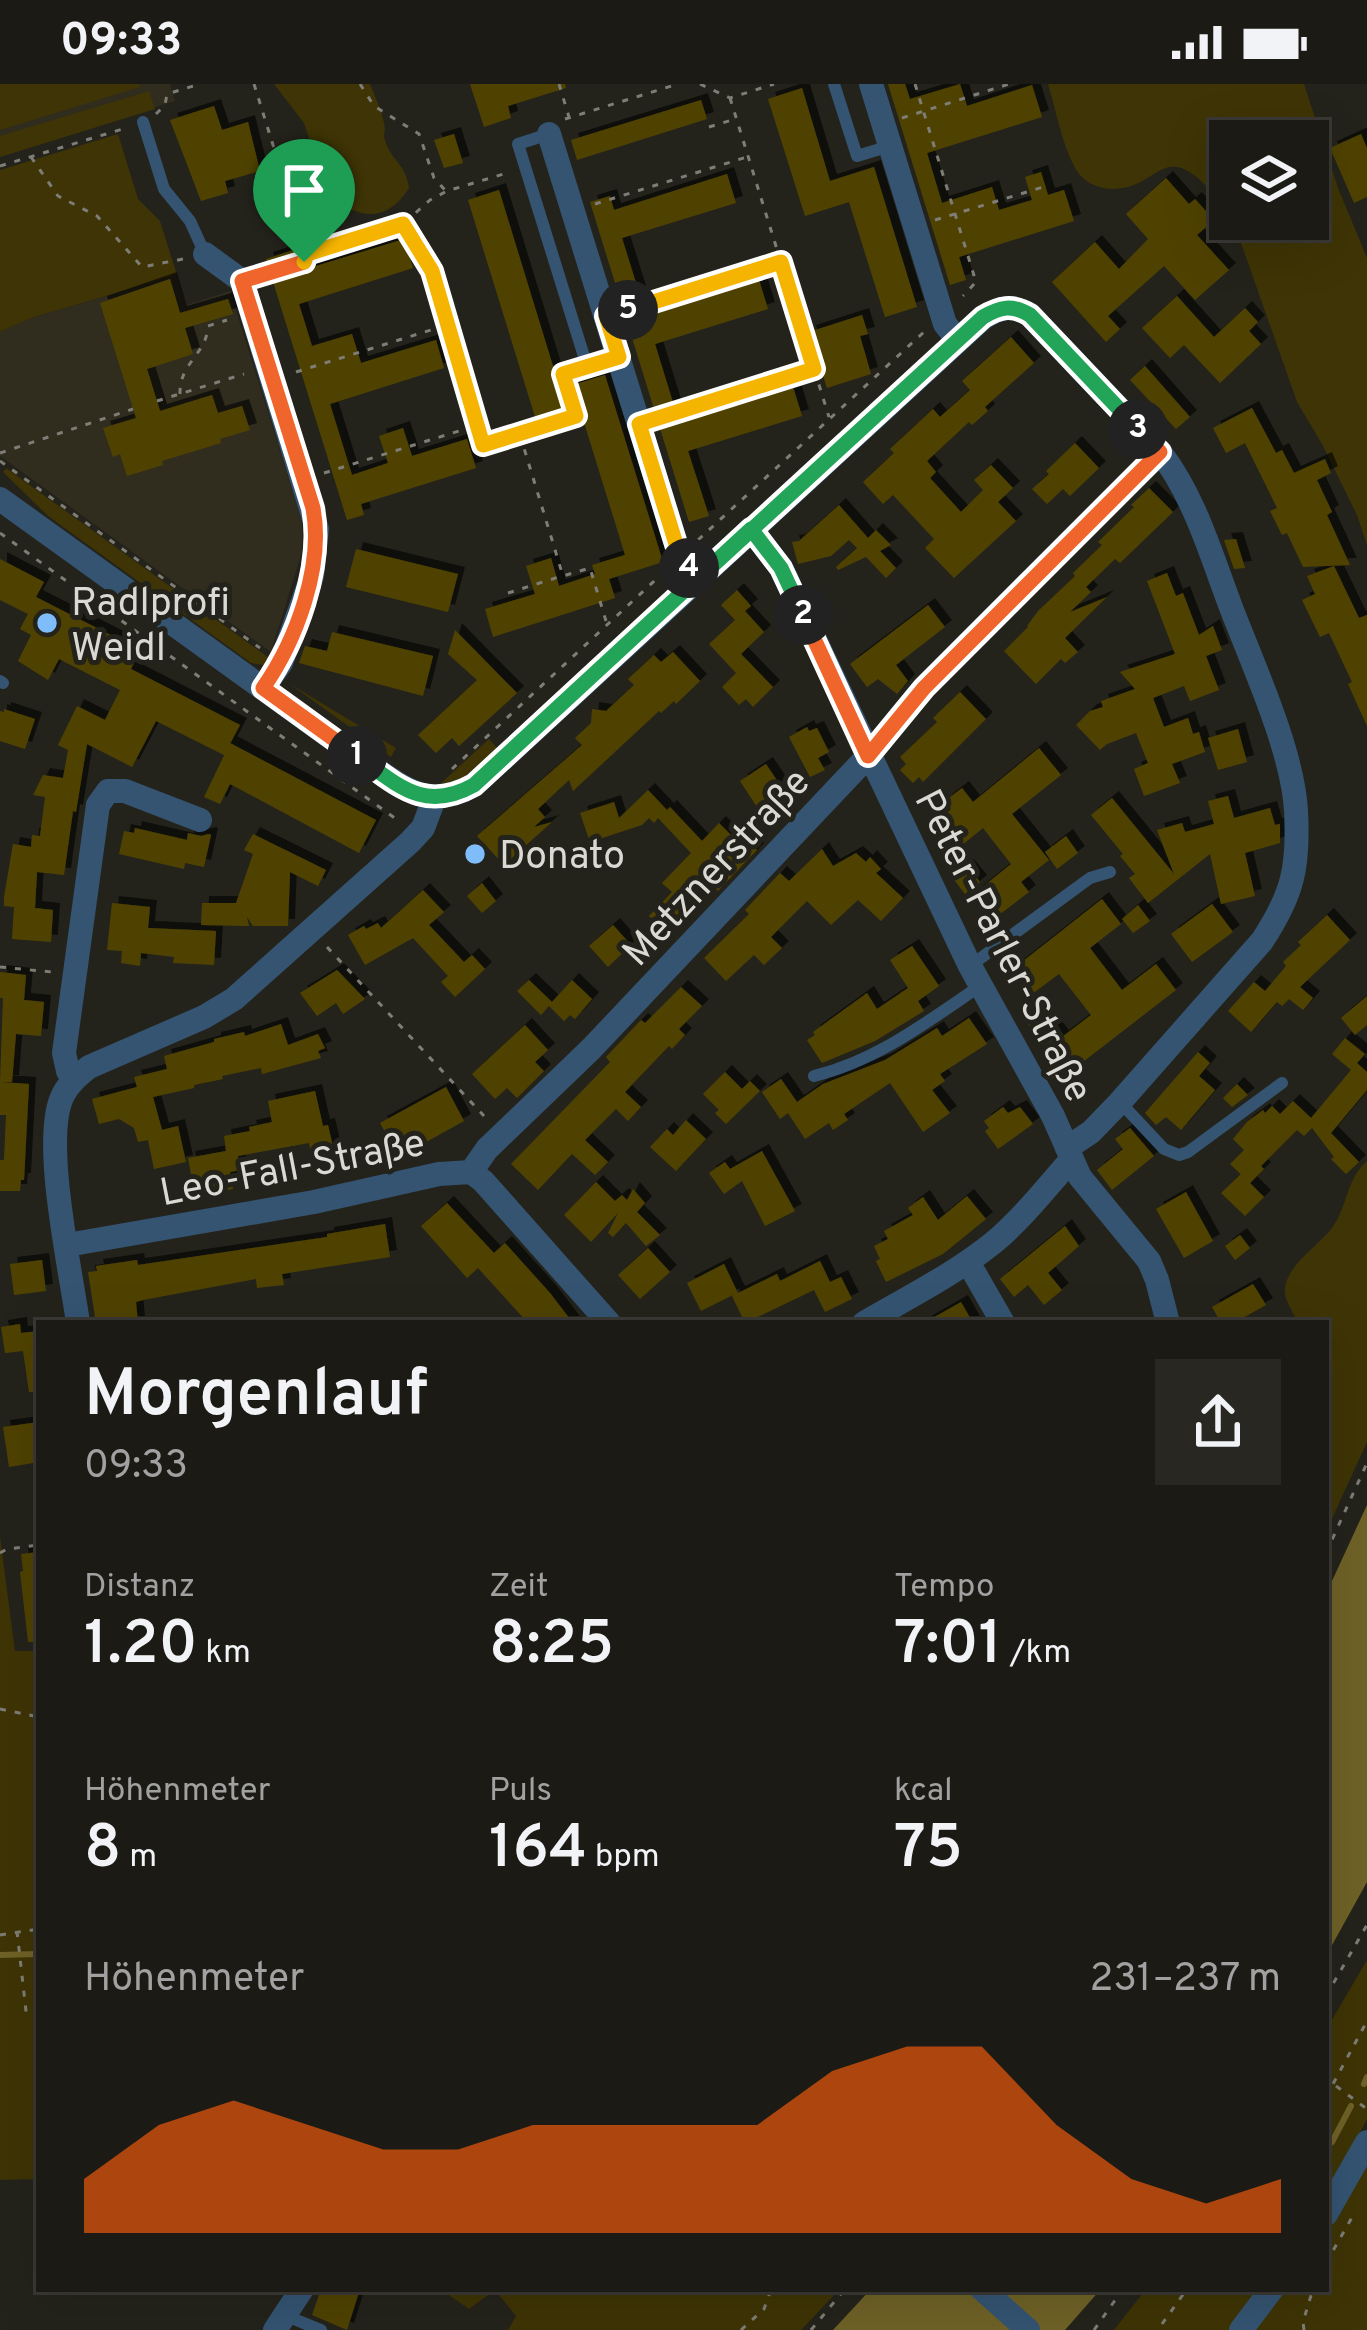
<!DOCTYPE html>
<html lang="de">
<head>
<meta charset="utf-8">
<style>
  body { margin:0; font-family:Overpass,sans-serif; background:#282722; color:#f1f3f6; height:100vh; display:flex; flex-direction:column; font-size:45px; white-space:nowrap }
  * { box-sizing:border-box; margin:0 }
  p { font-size:39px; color:#a0a1a0 }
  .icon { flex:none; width:66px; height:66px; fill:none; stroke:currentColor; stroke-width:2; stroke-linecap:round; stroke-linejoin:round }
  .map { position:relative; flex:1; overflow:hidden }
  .sheet { position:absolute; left:36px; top:1236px; width:1293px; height:972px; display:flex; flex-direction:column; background:#1b1a14; border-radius:0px; box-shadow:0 12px 48px #0002,0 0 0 3px #393834 }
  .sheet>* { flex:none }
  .tools { position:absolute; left:1209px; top:36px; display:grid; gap:24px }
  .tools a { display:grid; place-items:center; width:120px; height:120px; border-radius:0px; background:#1b1a14; box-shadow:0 12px 48px #0002,0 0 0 3px #393834; font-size:60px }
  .pin { position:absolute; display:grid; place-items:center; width:102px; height:102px; color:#fff; margin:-123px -51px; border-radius:50% 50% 50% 0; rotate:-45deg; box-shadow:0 0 12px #0007 }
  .pin .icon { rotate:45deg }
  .km { position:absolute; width:60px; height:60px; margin:-30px; border-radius:50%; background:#222; color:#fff; font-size:33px; line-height:60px; text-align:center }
  .round { display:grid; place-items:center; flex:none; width:126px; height:126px; border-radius:0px; background:#282722 }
  .head { display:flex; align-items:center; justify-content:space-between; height:204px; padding:0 48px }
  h1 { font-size:66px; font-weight:600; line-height:90px }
  .metrics { display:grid; grid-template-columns:repeat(3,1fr); gap:18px; height:204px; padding:12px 48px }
  .metrics div { display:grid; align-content:center }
  .metrics b { font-size:60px; font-weight:600 }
  .metrics small { font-size:33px; font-weight:400 }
  .metrics p { font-size:33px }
  .chart { height:336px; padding:24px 48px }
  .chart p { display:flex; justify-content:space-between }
  .chart svg { width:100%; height:216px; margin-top:12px; fill:#ea580c; opacity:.7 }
  .status { display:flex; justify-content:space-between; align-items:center; height:84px; padding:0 60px; background:#1b1a14; direction:ltr }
  .status svg { height:33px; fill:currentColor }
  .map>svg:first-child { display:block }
</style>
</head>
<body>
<div class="status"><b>09:33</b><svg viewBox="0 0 49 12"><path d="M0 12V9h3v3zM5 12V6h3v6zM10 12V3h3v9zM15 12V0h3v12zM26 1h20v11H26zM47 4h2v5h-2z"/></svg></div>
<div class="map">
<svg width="1367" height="2246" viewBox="0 0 1367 2246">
  <defs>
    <filter id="shadow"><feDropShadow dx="7" dy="-7" stdDeviation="0" flood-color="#0009"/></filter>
  </defs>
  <rect width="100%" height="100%" fill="#24231b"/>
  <!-- built -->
  <path fill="#302c1e" d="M0,0H170L175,17L0,73Z
    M177,191L187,221L230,207L297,421L302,439V468L271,568L0,372V248L31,234Z"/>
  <!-- green -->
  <path fill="#3e3405" d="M0,0H139L140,3L0,46Z
    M274,0H370C375,12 381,26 384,39C387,54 381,45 386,59C392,77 405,79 409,104C386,141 355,135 327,108L304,39Z
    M1048,0H1304L1338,104L1367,174V461L1357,431L1322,360L1297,318L1235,142L1231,135H1308V57H1230V134C1219,118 1205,96 1186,86C1169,77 1158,88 1144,96C1119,111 1086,108 1073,80C1061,56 1056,26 1048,0Z
    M149,7L155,25L0,73V52Z
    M118,50L138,115L160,137L177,191L31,234L0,248V86Z
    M6,384L272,576L263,581L251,579L48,432L3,388Z
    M290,600L396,664L391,673Z
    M489,655L500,667L468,694L439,701Z
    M1367,1077V1358L1326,1448V1239H1297C1294,1227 1283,1216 1285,1204C1288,1180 1318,1162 1332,1144C1348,1122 1346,1095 1367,1077Z
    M0,1453L15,1567H39V2095L0,2096Z
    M1367,1876V2035L1326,2113V1946Z
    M1367,2074V2246H1254L1284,2205H1326V2141Z
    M440,2205H840L801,2246H508L516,2232L495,2206L469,2225Z
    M1146,2205H1263L1232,2246H1114Z"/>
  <!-- water -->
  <path fill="#6f6227" d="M1367,1421V1798L1326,1872V1510Z
    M871,2205H1101L1065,2246H833Z"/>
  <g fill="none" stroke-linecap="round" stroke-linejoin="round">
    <!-- stream -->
    <path stroke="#6f6227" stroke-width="6" d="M0,1871L39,1870
      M1364,2000L1367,1993
      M1326,2062L1332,2058L1351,2022"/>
  </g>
  <!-- building -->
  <path fill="#504300" filter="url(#shadow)" d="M470,0H565L566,4L508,22L511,34L484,43Z
    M888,0H905L910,15L960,0L967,22L1032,1L1042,33L927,69L942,119L992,103L999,126L1032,116L1025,93L1041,88L1048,111L1064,106L1074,137L959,173L966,196L950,201Z
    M802,4L830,97L874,83L917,223L885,233L849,118L805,132L768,15Z
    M701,16L707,35L577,76L571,56Z
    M214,22L222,46L248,38L260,87L225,97L228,109L201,117L170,36Z
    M454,50L463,79L444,84L434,56Z
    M1361,50L1367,64V113L1354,119L1330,64Z
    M315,82L323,110L304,116L295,88Z
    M727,90L736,119L622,154L646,231L759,196L768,225L655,260L679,338L793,303L802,332L688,367L709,432L689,438L590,118L610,112L614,126Z
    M1166,94L1189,120L1195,115L1214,136L1197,151L1229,186L1195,216L1164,182L1108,232L1120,245L1106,258L1052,198L1095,158L1119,185L1148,155L1126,130Z
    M499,106L560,305L605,291L663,478L609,495L615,514L493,553L485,525L535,510L526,482L551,474L559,502L595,490L592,481L625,471L579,322L536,336L468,116Z
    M404,155L413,184L299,220L312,262L352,250L361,279L436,256L444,284L330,320L352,391L388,379L379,352L403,344L412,372L467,355L476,384L361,420L364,431L347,436L266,175L296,165L303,186Z
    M170,195L180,229L228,215L233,230L185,244L193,270L147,285L160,327L212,311L218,329L242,322L250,346L220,355L221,359L162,377L163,381L127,392L120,370L113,373L103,344L136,334L100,219Z
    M1177,212L1214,253L1245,224L1258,238L1249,247L1261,260L1220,299L1184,261L1170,274L1142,244Z
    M862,231L868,250L860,252L871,290L827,304L809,248Z
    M1011,253L1034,279L985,323L988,327L972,341L969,338L927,377L936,388L930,394L961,428L983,406L974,396L991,381L1013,404L998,418L1016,437L954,494L925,464L934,455L893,411L883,420L863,398L894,369L890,365L933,325L940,333L970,306L962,297Z
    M1145,282L1190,333L1176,345L1130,296Z
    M1252,324L1276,369L1282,366L1294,389L1325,375L1331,389L1317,396L1332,428L1327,431L1350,481L1303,483L1287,449L1282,451L1270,427L1277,424L1245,359L1226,369L1213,344Z
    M1075,359L1099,384L1070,412L1063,405L1047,420L1032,405L1049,390L1046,387Z
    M1149,404L1173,428L1120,479L1115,475L1086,503L1091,508L1070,528L1107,513L1065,554L1078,568L1065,579L1061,575L1036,600L1004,567L1028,543L1027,542L1038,527L1075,492L1073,489L1102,461L1098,458L1134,423L1131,421Z
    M839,421L868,454L876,446L891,461L880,467L896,484L886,494L866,473L838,486L836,483L857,464L849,456L831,472L798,480L792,458L799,457Z
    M1236,455L1245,484L1234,485L1224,456Z
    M356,465L458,490L448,528L346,503Z
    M0,475L44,498L36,513L140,566L131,585L240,641L224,671L156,637L132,683L87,660L76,728L73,727L64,791L37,788L35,824L53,826L51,858L12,855L14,823L4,822V813L13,760L31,763L32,751L40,752L45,713L33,711L43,691L63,694L68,666L58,661L77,622L105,636L120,606L59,575L48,596L18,577L31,551L20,545L28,530L0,516Z
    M1334,482L1359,534L1367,531V642L1348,600L1352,598L1329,549L1320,553L1302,516L1315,510L1307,492Z
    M1167,489L1176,512L1183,509L1199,551L1213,542L1222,566L1206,572L1219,606L1190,617L1184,602L1153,614L1164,643L1188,634L1193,650L1199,648L1205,668L1172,680L1180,699L1144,712L1134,685L1148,679L1136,649L1107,660L1100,666L1076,641L1090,627L1103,623L1101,617L1135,605L1120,588L1175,570L1147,497Z
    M737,506L751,522L745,527L764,548L741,570L773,603L753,623L746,615L739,621L722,603L736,589L709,560L735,536L721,521Z
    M928,521L945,543L896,581L908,597L897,610L878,595L867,603L850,580Z
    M455,546L517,609L459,662L452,654L436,669L418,651L477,596L448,570Z
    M332,548L433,572L423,612L299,579L305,562L327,567Z
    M673,568L700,597L676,620L674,617L661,629L659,627L573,707L569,696L538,725L545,733L534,743L552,738L504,781L477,752L582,661L575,654L591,639L592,625L606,627L634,601L628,595L654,571L661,578Z
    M960,608L986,635L923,698L919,693L913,699L900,686L906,680L900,673L937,638L933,634Z
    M4,625L35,635L25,665L0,657V627L4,628Z
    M807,643L809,647L817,644L829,668L818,674L825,686L810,693L789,653Z
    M1238,645L1247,678L1218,686L1208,654Z
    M230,659L376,736L359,769L230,700L220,720L204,713Z
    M1039,664L1061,691L1012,730L1049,776L1021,798L1029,808L995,834L975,809L1011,780L983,744L956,766L935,739L951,725L945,717L962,704L973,718Z
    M766,680L792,719L778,728L770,714L757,723L740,697Z
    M648,706L667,726L670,723L702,757L719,739L748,768L753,762L757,766L718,807L710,799L665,848L649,832L672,808L662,799L691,769L658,734L654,739L649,734L642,741L590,758L580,729L614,718L619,734Z
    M1228,712L1234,734L1270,724L1275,741L1280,740V759L1245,769L1255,812L1221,820L1210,770L1148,819L1129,794L1135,790L1120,772L1123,770L1091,731L1112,714L1174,790L1157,746L1182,739L1185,748L1214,740L1208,717Z
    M135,744L187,756L188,749L201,752L209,750L211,751L204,783L185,779L184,785L119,770L124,747L134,749Z
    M253,750L326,786L318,802L290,788L288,842H253L247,833L249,842L201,841L202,819H236L253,770L244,766Z
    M1066,752L1078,769L1057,785L1045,768Z
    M822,765L833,782L856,769L866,778L870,773L881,785L876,789L903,814L881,837L858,816L831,841L807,817L771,853L782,864L764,881L754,871L726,897L704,874L749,830L745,826L780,789L789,797Z
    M967,782L980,798L965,810L952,793Z
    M482,799L496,817L482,829L467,812Z
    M423,806L444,828L429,841L464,878L472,871L485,885L455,913L441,898L448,892L413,854L365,881L348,851L364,842L366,845L378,839L381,844Z
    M1102,815L1121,840L1090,864L1122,906L1156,880L1176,906L1066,991L1025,936L1039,924L1062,953L1091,931L1059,890L1032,910L1013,885Z
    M112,819L150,823L148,844L216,847L214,881L173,879L174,873L141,869L140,882L121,879L122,867L107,866Z
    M1212,820L1233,848L1192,878L1171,850Z
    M1138,821L1150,837L1133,849L1122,835Z
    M1327,831L1350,856L1300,903L1313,914L1303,926L1289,915L1282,922L1277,918L1251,948L1228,927L1254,898L1265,907L1286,882L1283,878L1301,861L1298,858Z
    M613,841L631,861L608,883L589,862Z
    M912,862L939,902L918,917L924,927L875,957L822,979L807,956L815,951L813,948L867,909L877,925L908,904L890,876Z
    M337,886L365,915L343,930L336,919L317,932L300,909Z
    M0,888L26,891L24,916L44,918L41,952L16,950L12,998H0L3,914H0Z
    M529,896L552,918L572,896L592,915L575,935L570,931L564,937L549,922L541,931L517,907Z
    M681,903L702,922L679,945L685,951L672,965L669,962L625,1008L641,1023L628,1037L616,1025L585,1056L608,1078L595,1091L572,1070L538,1106L511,1080L610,978L606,973L641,936L645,939Z
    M1367,912V941L1355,951L1341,934Z
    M969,934L987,960L940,990L945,997L932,1006L950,1029L923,1048L890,999L844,1030L848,1036L833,1046L829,1039L805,1055L788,1029L780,1035L762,1008L781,995L797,1018L823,1000L885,976L937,944L942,952Z
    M281,940L288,961L318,950L325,964L318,967L321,974L262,990L261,984L222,992L223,995L194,1001V1004L153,1013L162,1046L178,1042L186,1078L154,1085L148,1056L138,1058L134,1044L119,1035L99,1040L92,1015L137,1003L134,993L167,985L164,972L214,958V955L244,948L245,952Z
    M525,941L548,966L535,978L544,987L517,1014L507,1004L495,1015L472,990Z
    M1345,954L1365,970L1357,979L1367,988V1006L1331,1049L1359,1078L1346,1090L1331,1075L1334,1073L1312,1044L1304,1052L1297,1046L1261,1082L1264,1085L1250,1099L1230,1080L1244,1066L1233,1055L1247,1038L1263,1026L1265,1029L1272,1022L1280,1030L1293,1017L1311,1034L1351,986L1332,970Z
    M1198,968L1210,979L1199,992L1215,1006L1181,1046L1166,1033L1156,1041L1145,1029Z
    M725,988L742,1005L750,997L760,1007L726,1040L715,1029L719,1026L703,1010Z
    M0,998L29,1000L24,1096H21L20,1107H0V1076H4L6,1031H0Z
    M1237,1000L1248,1011L1232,1023L1223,1014Z
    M446,1003L464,1037L399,1073L380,1039Z
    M315,1007L323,1042L328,1041L334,1067L312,1072L309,1059L238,1072L241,1086L230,1088L233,1105L195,1112L188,1074L226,1067L224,1052L250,1047L249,1043L272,1038L268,1017Z
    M1003,1023L1008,1029L1020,1023L1033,1040L998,1065L985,1047L989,1044L984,1037Z
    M686,1036L706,1055L676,1087L650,1063L667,1045L673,1051Z
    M1130,1044L1154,1072L1112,1106L1097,1086L1123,1065L1115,1055Z
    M762,1067L795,1127L765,1142L742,1097L724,1110L709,1089L725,1078L730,1085Z
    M1241,1090L1264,1113L1245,1132L1221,1109Z
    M596,1098L615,1117L622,1111L627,1116L633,1105L645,1119L637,1128L660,1151L646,1162L626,1139L613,1153L608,1149L618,1129L591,1158L564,1131Z
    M1186,1108L1213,1157L1184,1174L1156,1125Z
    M967,1112L986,1135L943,1170L886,1198L876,1177L880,1175L874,1162L888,1155L884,1147L913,1131L908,1124L923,1113L938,1136Z
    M447,1119L494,1169L505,1159L550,1209L573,1239H528L478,1184L467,1194L421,1142Z
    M385,1140L390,1173L282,1190L284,1201L257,1204L256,1195L143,1216L136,1218L138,1239H96L88,1188L97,1187L96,1182L137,1176L138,1181L327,1153V1150Z
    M1065,1142L1079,1162L1048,1189L1062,1206L1044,1221L1028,1201L1014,1213L1000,1195Z
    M1240,1151L1250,1164L1235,1176L1225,1162Z
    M648,1164L670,1188L640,1215L618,1191Z
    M42,1176L46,1207L14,1211L10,1180Z
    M820,1177L830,1198L841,1193L852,1215L825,1228L814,1206L745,1239L732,1212L735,1210L701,1227L687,1199L724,1180L738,1209L777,1190L780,1197Z
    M1253,1200L1266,1221L1234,1239H1221L1212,1223Z
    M961,1218L973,1239H924Z
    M20,1240L21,1249L39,1247V1308H29L23,1267L5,1269L1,1243Z
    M39,1338V1378L9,1383L3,1343Z
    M39,1468V1558H28L20,1488L23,1487L21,1470Z
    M321,2205H360L347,2246L312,2231Z"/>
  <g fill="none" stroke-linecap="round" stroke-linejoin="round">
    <!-- path -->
    <path stroke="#7e7d76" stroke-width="3" stroke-dasharray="6 9" stroke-linecap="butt" d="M254,0L307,170
      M360,0L374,22L419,50L434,94L445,106
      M559,0L569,33
      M700,0L730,14L774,0
      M915,0L976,198L963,212
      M730,14L829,333
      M156,30L165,21L167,10L200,0
      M902,34L1009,0
      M565,35L678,0
      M709,43L735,35
      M31,73L58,112L97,132L142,183L183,175
      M0,82L126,44
      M595,120L747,73
      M935,136L1043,103
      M403,140L432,187L483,361L576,332L563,290L568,289
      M266,190L303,178L307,171L403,140L430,116L447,107L507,89
      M628,226L779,179
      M813,275L824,272
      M296,288L447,241
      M180,310C179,279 207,270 208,242L227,236
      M157,317L244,290
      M658,334L814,285
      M520,351L563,492L590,484L606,537
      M0,369L133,325
      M0,377L260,564
      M324,389L475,342
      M0,449L396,735
      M698,456L925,247
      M508,509L562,492
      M452,685L665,487
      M327,863L484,1032
      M0,883L52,888
      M0,1469L7,1465L39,1461
      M1326,1469L1367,1379
      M0,1625L39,1633
      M17,1847L27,1936
      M0,1851L39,1845
      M1326,1912L1367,1841
      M1336,2002L1367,2025
      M1326,2013L1367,1937
      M1326,2179L1355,2128
      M1162,2240L1187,2205
      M741,2246L764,2225L771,2205
      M811,2246L845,2205
      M1094,2246L1123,2205
      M1304,2246L1303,2238L1313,2205"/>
    <!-- service -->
    <path stroke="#345472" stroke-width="12" d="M834,0L857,72L890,62
      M143,38L164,105L190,137L205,170
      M549,50L518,60L587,282L617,273
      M0,597L3,599
      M970,882L1090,794L1110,788
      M814,992C876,977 927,938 980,902
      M1120,1018L1164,1065L1179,1071L1188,1068L1282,999
      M284,2231L321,2246"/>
    <!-- minor -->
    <path stroke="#345472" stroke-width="24" d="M871,0L945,240L958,256
      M549,50L680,473L698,495
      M205,170L242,197L317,445L312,492L281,579L263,604
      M0,415L361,675C402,702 426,728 474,701L983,234C1000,223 1012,220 1030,231L1160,368C1195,413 1212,474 1232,526C1254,583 1293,668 1296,727C1299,783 1293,810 1262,857L1120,1018L1091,1048L1067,1064
      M751,445L781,484L970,882L1053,1032L1080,1093L1149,1177L1157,1196L1168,1239
      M73,995L68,987L64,969L98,721L108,707H125L200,736
      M471,1088L487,1065L591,965L868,672L924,604L1160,368
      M67,1161L314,1118L439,1090L471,1088L483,1097L609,1239
      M968,1178L1003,1239
      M78,1239C71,1187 41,1054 63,1011C69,999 79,991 89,983L204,933L234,915L410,758L423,744L434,715
      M864,1239C907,1214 953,1191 993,1159C1022,1135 1046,1104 1071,1076
      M1326,2130L1367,2058
      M982,2205L1028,2246
      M275,2246L302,2205
      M1241,2246L1272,2205"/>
  </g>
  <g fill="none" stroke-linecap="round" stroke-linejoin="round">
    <!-- split-1 casing -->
    <g stroke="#fff" stroke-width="24">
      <path id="split-1" d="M304,178L242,197L313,424C324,482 296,557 263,604L357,672"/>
    </g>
    <!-- split-2 casing -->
    <g stroke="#fff" stroke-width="24">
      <path id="split-2" d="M357,672C398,701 424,729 474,701L751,445L781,484L803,531"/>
    </g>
    <!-- split-3 casing -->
    <g stroke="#fff" stroke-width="24">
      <path id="split-3" d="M803,531L868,672L924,604L1160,368L1138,345"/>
    </g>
    <!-- split-4 casing -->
    <g stroke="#fff" stroke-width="24">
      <path id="split-4" d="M689,484L698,495L983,233C1000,223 1012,220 1030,231L1138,345"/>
    </g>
    <!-- split-5 casing -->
    <g stroke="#fff" stroke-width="24">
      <path id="split-5" d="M628,226L781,178L814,285L639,340L680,473L689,484"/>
    </g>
    <!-- split-6 casing -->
    <g stroke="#fff" stroke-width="24">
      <path id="split-6" d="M304,178L307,170L403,140L432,187L483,361L576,332L563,290L619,273L606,232L628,226"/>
    </g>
    <!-- split-1 -->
    <use href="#split-1" stroke="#f0652b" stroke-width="15"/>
    <!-- split-2 -->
    <use href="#split-2" stroke="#22a559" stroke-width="15"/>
    <!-- split-3 -->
    <use href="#split-3" stroke="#f0652b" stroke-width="15"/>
    <!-- split-4 -->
    <use href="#split-4" stroke="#22a559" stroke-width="15"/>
    <!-- split-5 -->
    <use href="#split-5" stroke="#f5b400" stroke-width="15"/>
    <!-- split-6 -->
    <use href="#split-6" stroke="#f5b400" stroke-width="15"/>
  </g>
  <!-- markers -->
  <g fill="#7ebdf9" stroke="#24231b" stroke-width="4.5">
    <circle cx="47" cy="539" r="12"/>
    <circle cx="475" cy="770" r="12"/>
  </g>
  <g text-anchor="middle" stroke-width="10" stroke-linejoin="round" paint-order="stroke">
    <!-- poi labels -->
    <g font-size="39" fill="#dad9d3" stroke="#24231b" text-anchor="start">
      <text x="71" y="531">Radlprofi<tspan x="71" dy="45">Weidl</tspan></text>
      <text x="499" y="784">Donato</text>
    </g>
    <!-- street labels -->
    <g font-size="39" fill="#dad9d3" stroke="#24231b">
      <text transform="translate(715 782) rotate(-47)" y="14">Metznerstraße</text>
      <text transform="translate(1005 861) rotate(63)" y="14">Peter-Parler-Straße</text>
      <text transform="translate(292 1082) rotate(-11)" y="14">Leo-Fall-Straße</text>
    </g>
  </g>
</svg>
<div class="tools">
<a><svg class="icon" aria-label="layers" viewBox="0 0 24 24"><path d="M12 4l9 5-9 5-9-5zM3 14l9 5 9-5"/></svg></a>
</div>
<div class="pin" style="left:304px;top:178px;background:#1e9e55"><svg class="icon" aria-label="arrive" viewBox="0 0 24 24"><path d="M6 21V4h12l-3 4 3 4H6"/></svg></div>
<b class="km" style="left:357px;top:672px">1</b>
<b class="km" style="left:803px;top:531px">2</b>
<b class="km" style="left:1138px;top:345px">3</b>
<b class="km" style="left:689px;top:484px">4</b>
<b class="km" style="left:628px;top:226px">5</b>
<section class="sheet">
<div class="head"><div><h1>Morgenlauf</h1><p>09:33</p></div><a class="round"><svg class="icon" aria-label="share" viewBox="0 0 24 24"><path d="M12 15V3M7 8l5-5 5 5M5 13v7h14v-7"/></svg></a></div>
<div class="metrics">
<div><p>Distanz</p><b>1.20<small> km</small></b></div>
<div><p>Zeit</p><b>8:25</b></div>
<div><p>Tempo</p><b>7:01<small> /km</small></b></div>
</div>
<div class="metrics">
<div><p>Höhenmeter</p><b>8<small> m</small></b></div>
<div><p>Puls</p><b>164<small> bpm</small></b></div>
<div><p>kcal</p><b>75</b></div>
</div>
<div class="chart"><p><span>Höhenmeter</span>231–237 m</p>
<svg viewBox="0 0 160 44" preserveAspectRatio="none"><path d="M0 44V33L10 22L20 17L30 22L40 27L50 27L60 22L70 22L80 22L90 22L100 11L110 6L120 6L130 22L140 33L150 38L160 33V44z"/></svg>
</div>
</section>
</div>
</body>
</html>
